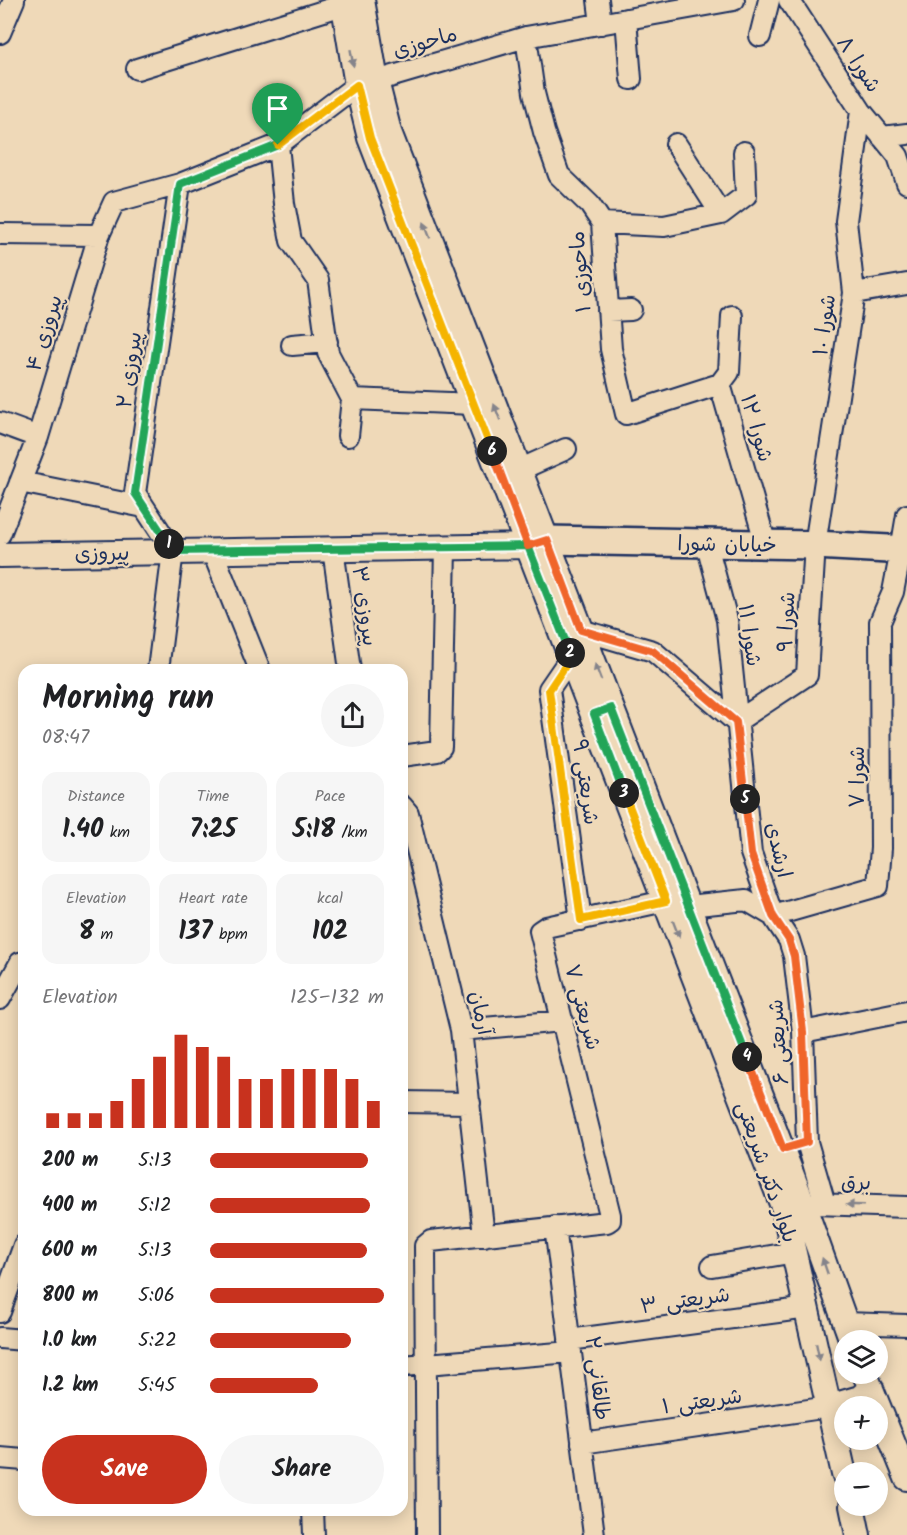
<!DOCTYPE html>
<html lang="en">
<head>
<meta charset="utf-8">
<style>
  body { margin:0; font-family:Kalam,"Playpen Sans Arabic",sans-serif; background:#f6f6f6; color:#202124; height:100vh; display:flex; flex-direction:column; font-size:22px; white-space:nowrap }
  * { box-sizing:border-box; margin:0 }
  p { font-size:20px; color:#757577 }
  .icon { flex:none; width:33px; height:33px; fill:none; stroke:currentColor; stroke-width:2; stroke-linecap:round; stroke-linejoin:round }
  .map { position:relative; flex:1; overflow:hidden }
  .panel { position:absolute; left:18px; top:664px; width:390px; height:852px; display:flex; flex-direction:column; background:#fff; border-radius:18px; box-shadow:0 3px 15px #0003 }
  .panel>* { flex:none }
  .buttons { position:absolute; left:834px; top:1330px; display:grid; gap:12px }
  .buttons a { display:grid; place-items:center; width:54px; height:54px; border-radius:50%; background:#fff; box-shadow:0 3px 15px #0003; font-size:30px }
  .pin { position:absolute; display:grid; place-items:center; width:51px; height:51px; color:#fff; margin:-62px -26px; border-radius:50% 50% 50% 0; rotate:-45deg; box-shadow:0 0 6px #0007 }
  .pin .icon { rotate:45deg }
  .km { position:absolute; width:30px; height:30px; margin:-15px; border-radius:50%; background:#222; color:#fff; font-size:16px; line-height:30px; text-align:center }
  .round { display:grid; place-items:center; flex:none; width:63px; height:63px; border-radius:32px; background:#f6f6f6 }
  .headline { display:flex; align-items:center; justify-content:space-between; height:102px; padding:0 24px }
  h1 { font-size:33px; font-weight:700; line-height:45px }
  .stats { display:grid; grid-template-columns:repeat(3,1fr); gap:9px; height:102px; padding:6px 24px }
  .stats div { display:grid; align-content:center; border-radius:15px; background:#f6f6f6; text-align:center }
  .stats b { font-size:26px; font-weight:700 }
  .stats small { font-size:16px; font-weight:400 }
  .stats p { font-size:16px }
  .chart { height:168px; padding:12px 24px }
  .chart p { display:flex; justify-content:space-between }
  .chart svg { width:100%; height:108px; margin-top:6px; stroke:#c8321e; stroke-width:6 }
  .button { display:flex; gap:12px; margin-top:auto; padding:12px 24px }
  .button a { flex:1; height:69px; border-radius:36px; background:#c8321e; color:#fff; font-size:24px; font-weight:700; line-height:69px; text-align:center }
  .button a+a { background:#f6f6f6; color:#202124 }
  ul { padding:0 24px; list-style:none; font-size:20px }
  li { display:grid; grid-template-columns:96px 72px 1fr; align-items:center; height:45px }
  li i { height:15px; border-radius:8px; background:#c8321e }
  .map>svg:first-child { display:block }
</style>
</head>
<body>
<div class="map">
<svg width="907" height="1535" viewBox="0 0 907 1535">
  <rect width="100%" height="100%" fill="#efd9b8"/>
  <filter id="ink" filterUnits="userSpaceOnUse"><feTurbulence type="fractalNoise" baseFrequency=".0167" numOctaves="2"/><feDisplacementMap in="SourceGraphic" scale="12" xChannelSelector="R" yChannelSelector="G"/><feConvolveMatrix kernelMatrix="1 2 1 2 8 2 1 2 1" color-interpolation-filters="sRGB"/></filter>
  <g filter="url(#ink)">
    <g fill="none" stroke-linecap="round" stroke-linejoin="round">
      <!-- minor casing -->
      <g stroke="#1b2f5e" stroke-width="24">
        <path id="minor" d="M598,0L601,24
          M789,0L861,111L898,156L907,183
          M626,19L631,79
          M0,33L14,0
          M760,36L769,0
          M526,37L534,93L544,132L559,175L590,205L602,223L611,349L626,414L720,384L766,545
          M137,69L343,5
          M376,81L526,37L734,0
          M882,137L907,134
          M676,144L721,214
          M278,145L284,204L291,241L318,280L328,353L352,399L474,404
          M602,223L664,226L721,214L746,195L744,152
          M0,234L99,235
          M854,293L907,284
          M608,311L631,310
          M292,345L327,342
          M720,384L729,372L732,316
          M0,423L38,437
          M348,436L352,399
          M519,470L566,449
          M20,482L144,507
          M0,534L38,437L99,235L114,202L180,184L278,145L357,85
          M815,545L854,293L846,221L861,111
          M333,549L350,670
          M212,550L260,670
          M901,550L907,515
          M710,556L727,620L751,853L773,916L789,940L794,956L803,1032L807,1142L825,1204
          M581,630L653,651L736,722
          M571,657L549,689L581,920
          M158,670L173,551L135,493L180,184
          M736,722L807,675L814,560
          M402,756L437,751L441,747L445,547
          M402,806L408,813L461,1030L484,1236
          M688,906L746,900L773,916
          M773,916L878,886L881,848L880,622L893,592L899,561
          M0,999L20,963L24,962
          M461,1030L563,1021
          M803,1032L907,1011
          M402,1102L470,1103
          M814,1204L907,1207
          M555,1227L594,1535
          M712,1266L795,1252
          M0,1312L24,1245
          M845,1323L907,1325
          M0,1338L24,1340
          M569,1340L808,1308
          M402,1366L571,1352
          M582,1443L829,1407
          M0,1458L24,1460
          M313,1510L314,1535
          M427,1535L425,1246L431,1241L607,1222L610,1220V1215L540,931L546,927L665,901"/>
      </g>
      <!-- tertiary casing -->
      <g stroke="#1b2f5e" stroke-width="28">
        <path id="tertiary" d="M343,0L357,85L370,138L784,1209L844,1474
          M362,0L376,81L389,132L803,1204L852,1341
          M0,555L529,546L543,541
          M865,1374L907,1478
          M829,1407L860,1398L871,1388
          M852,1506L858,1535"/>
      </g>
      <!-- secondary casing -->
      <g stroke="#1b2f5e" stroke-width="32">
        <path id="secondary" d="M547,540L815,545L907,550"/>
      </g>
      <!-- minor -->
      <use href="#minor" stroke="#efd9b8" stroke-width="20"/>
      <!-- tertiary -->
      <use href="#tertiary" stroke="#efd9b8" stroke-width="24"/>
      <!-- secondary -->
      <use href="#secondary" stroke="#efd9b8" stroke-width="27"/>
    </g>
    <!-- one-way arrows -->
    <defs><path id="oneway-solid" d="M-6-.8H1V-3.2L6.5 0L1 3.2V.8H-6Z" transform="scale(1.5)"/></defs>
    <g fill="#85848b">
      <use href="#oneway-solid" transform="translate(352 58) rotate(80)"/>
      <use href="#oneway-solid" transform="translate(427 230) rotate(-111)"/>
      <use href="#oneway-solid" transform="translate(497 412) rotate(-111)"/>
      <use href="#oneway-solid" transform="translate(598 672) rotate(-111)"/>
      <use href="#oneway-solid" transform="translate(676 929) rotate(69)"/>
      <use href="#oneway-solid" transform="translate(855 1205) rotate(-178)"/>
      <use href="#oneway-solid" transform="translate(825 1266) rotate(-109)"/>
      <use href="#oneway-solid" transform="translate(818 1352) rotate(78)"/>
    </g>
  </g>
  <g fill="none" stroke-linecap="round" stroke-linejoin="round" filter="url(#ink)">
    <!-- split-1 casing -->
    <g stroke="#fff" stroke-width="12">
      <path id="split-1" d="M169,544L135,493L180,184L278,145"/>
    </g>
    <!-- split-2 casing -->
    <g stroke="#fff" stroke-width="12">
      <path id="split-2" d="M169,544L173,551L528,546L570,653"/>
    </g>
    <!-- split-3 casing -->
    <g stroke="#fff" stroke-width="12">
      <path id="split-3" d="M570,653L571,657L549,690L581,920L666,901L624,793"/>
    </g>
    <!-- split-4 casing -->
    <g stroke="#fff" stroke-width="12">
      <path id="split-4" d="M624,793L594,714L611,708L747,1057"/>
    </g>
    <!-- split-5 casing -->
    <g stroke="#fff" stroke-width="12">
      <path id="split-5" d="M745,799L751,854L773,916L789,940L794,956L803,1032L807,1142L783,1149L747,1057"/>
    </g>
    <!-- split-6 casing -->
    <g stroke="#fff" stroke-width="12">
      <path id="split-6" d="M492,451L528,546L547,540L581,630L653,651L736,722L745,799"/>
    </g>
    <!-- split-7 casing -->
    <g stroke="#fff" stroke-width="12">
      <path id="split-7" d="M278,145L357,85L370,138L492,451"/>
    </g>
    <!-- split-1 -->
    <use href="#split-1" stroke="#22a559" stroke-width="8"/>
    <!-- split-2 -->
    <use href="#split-2" stroke="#22a559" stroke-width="8"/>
    <!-- split-3 -->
    <use href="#split-3" stroke="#f5b400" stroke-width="8"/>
    <!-- split-4 -->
    <use href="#split-4" stroke="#22a559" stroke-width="8"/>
    <!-- split-5 -->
    <use href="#split-5" stroke="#f0652b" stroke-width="8"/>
    <!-- split-6 -->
    <use href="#split-6" stroke="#f0652b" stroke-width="8"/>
    <!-- split-7 -->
    <use href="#split-7" stroke="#f5b400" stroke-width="8"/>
  </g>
  <g text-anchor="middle" stroke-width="4.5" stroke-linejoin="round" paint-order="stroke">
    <!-- street labels -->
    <g font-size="21" fill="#1b2f5e" stroke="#efd9b8">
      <text transform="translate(425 42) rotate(-16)" y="7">ماحوزی</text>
      <text transform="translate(859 64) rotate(57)" y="7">شورا ۸</text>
      <text transform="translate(580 272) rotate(-95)" y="7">ماحوزی ۱</text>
      <text transform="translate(824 325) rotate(-82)" y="7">شورا ۱۰</text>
      <text transform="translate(44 333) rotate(-73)" y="7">پیروزی ۴</text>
      <text transform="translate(129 370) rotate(-82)" y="7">پیروزی ۲</text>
      <text transform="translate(757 428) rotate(74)" y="7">شورا ۱۲</text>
      <text transform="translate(727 544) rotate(1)" y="7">خیابان شورا</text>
      <text transform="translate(102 553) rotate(-1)" y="7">پیروزی</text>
      <text transform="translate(365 606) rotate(82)" y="7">پیروزی ۳</text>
      <text transform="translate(786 622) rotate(-87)" y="7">شورا ۹</text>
      <text transform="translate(750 635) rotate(82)" y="7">شورا ۱۱</text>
      <text transform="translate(857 777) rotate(-90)" y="7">شورا ۷</text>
      <text transform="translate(586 782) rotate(82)" y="7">شریعتی ۹</text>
      <text transform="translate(779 850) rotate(77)" y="7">ارشدی</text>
      <text transform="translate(583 1007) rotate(75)" y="7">شریعتی ۷</text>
      <text transform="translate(481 1013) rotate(78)" y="7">آرمان</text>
      <text transform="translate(778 1042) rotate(-94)" y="7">شریعتی ۶</text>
      <text transform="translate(767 1172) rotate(71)" y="7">بلوار دکتر شریعتی</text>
      <text transform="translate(856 1182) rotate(2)" y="7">برق</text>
      <text transform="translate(685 1300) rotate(-8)" y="7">شریعتی ۳</text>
      <text transform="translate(598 1378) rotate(83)" y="7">طالقانی ۲</text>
      <text transform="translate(702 1401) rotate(-8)" y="7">شریعتی ۱</text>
    </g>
  </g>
</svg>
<div class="buttons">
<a><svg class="icon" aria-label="layers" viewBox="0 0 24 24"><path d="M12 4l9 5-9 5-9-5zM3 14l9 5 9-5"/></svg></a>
<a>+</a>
<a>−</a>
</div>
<div class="pin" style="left:278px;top:145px;background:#1e9e55"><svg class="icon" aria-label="arrive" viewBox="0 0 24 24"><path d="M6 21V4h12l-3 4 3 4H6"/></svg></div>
<b class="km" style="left:169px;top:544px">1</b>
<b class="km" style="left:570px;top:653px">2</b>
<b class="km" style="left:624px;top:793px">3</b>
<b class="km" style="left:747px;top:1057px">4</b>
<b class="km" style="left:745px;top:799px">5</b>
<b class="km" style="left:492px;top:451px">6</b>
<section class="panel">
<div class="headline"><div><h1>Morning run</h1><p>08:47</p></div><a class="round"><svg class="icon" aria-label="share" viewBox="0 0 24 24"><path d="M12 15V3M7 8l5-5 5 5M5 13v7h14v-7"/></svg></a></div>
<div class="stats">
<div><p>Distance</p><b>1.40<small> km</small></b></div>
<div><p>Time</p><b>7:25</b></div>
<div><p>Pace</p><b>5:18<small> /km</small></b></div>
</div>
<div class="stats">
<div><p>Elevation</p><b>8<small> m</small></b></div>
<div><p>Heart rate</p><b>137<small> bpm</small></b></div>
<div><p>kcal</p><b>102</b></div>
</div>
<div class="chart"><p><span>Elevation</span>125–132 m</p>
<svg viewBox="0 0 160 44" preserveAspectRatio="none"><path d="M5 44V38M15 44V38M25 44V38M35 44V33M45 44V24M55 44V15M65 44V6M75 44V11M85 44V15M95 44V24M105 44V24M115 44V20M125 44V20M135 44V20M145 44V24M155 44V33"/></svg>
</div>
<ul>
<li><b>200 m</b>5:13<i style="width:91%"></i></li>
<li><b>400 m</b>5:12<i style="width:92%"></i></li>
<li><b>600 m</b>5:13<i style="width:90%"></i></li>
<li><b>800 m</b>5:06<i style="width:100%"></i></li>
<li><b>1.0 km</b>5:22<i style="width:81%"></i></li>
<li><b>1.2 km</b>5:45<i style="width:62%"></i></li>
</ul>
<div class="button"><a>Save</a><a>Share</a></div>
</section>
</div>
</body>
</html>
